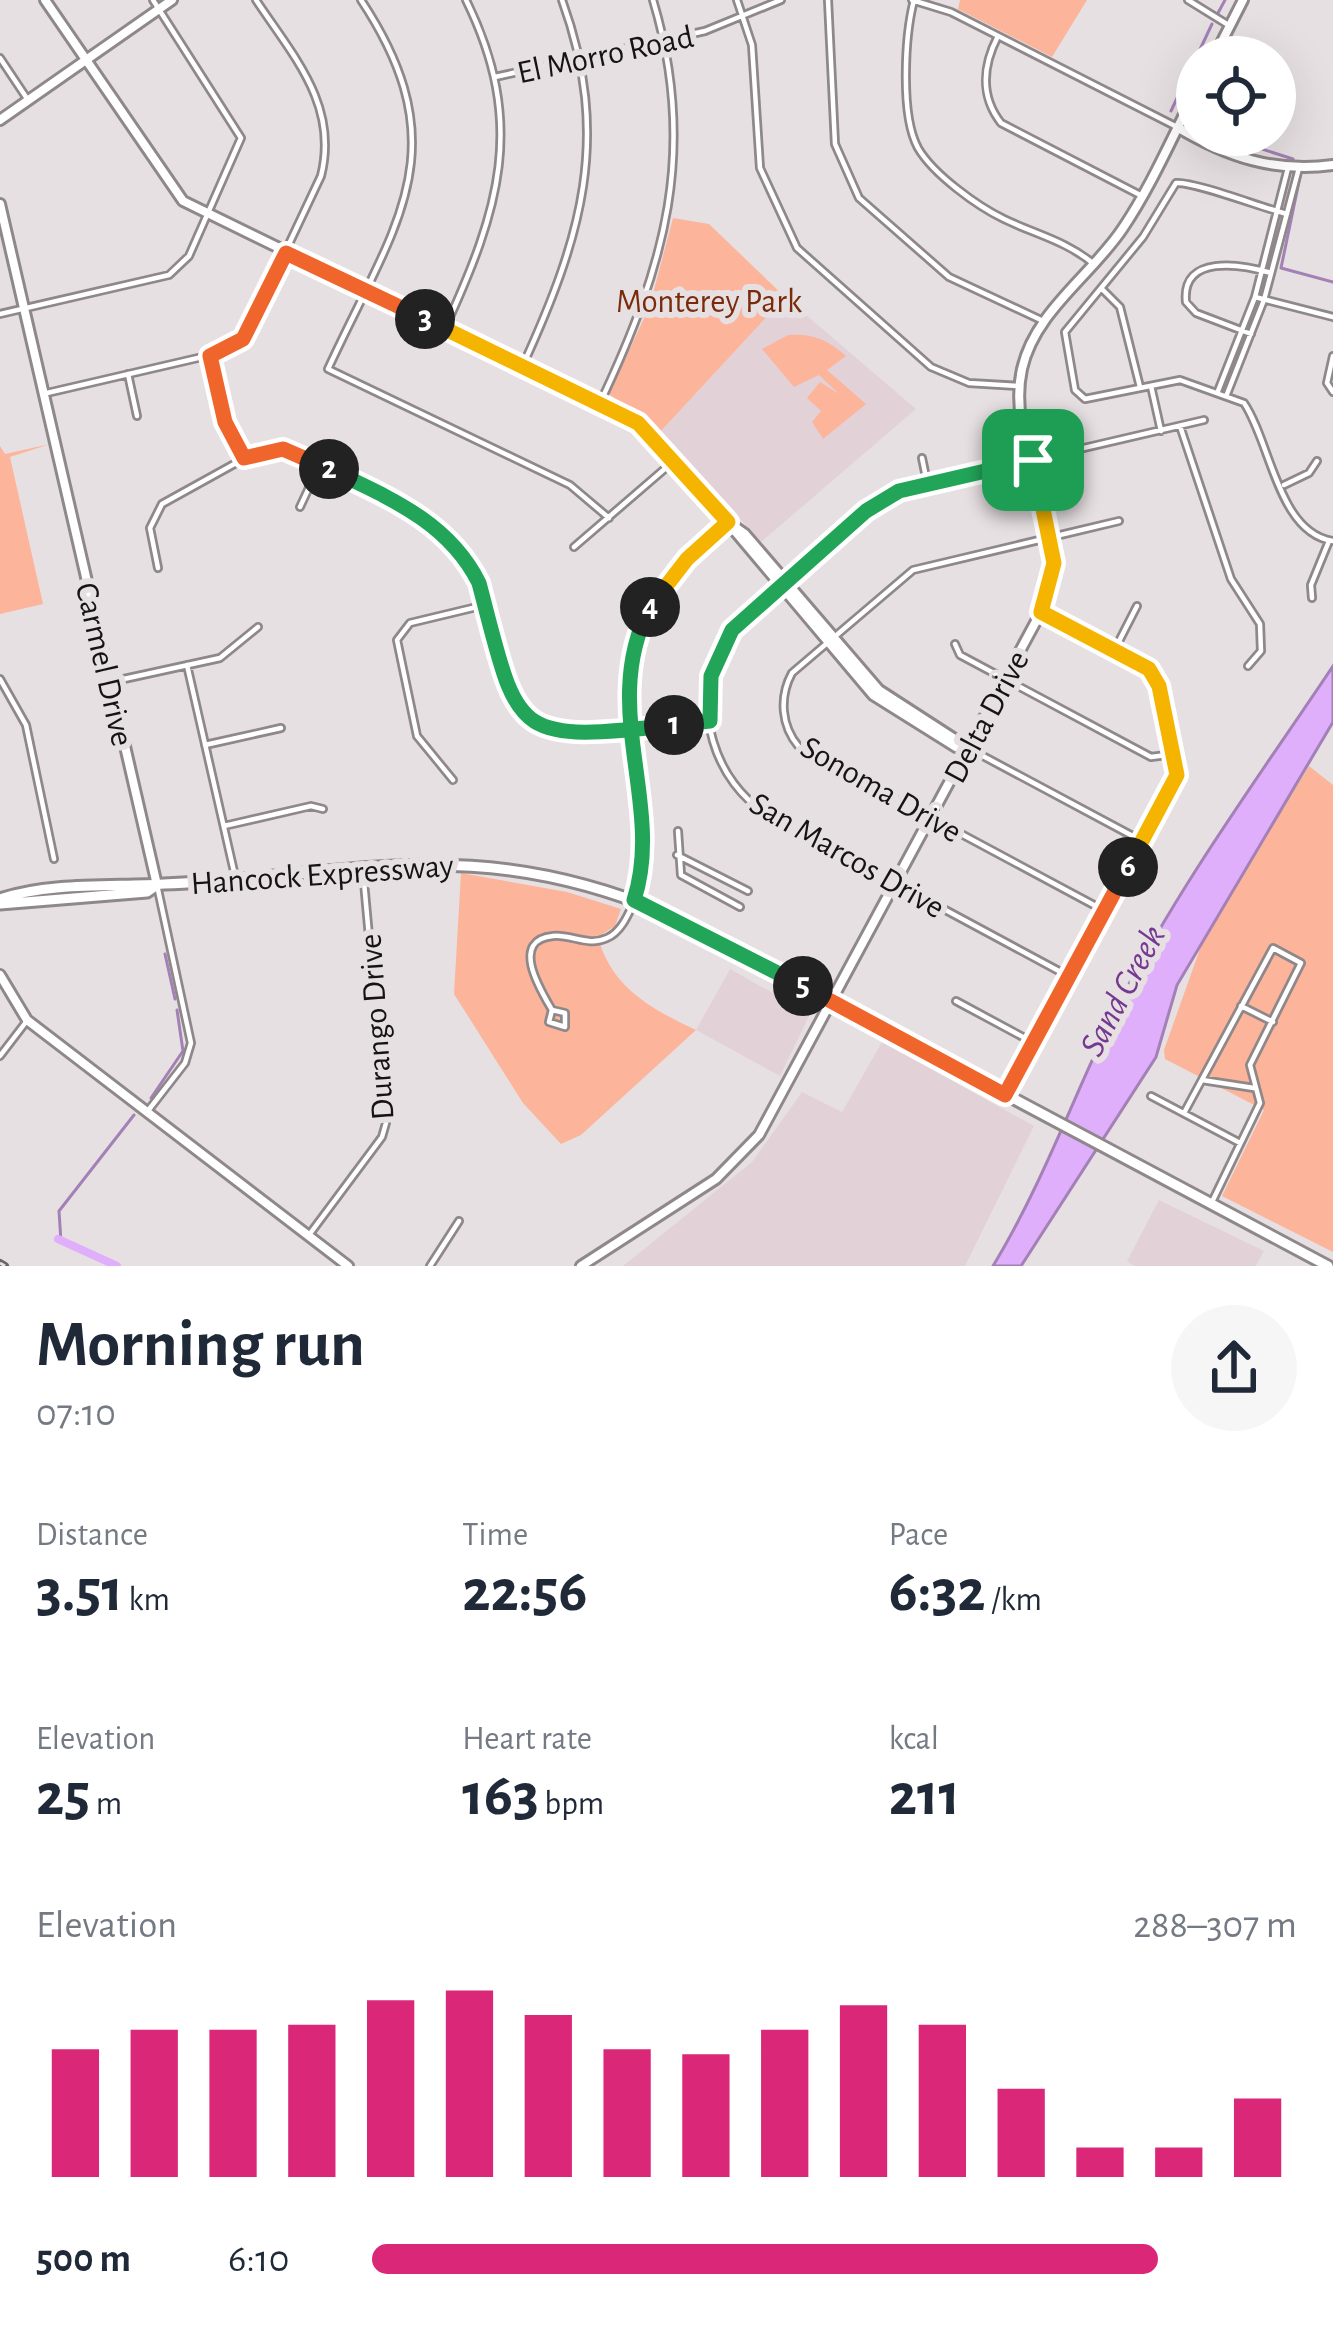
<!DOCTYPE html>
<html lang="en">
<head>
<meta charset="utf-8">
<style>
  body { margin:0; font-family:"Alegreya Sans",sans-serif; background:#f6f6f7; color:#1f2937; height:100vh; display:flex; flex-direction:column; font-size:45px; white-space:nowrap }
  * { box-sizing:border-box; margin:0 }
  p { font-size:39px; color:#747a83 }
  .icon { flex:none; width:66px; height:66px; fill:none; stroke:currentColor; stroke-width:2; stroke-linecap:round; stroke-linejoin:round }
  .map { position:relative; height:1266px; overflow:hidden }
  .drawer { display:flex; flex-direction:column; background:#fff; flex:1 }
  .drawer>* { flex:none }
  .controls { position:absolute; left:1176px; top:36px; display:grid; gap:24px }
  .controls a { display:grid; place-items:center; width:120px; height:120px; border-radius:50%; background:#fff; box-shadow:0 12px 48px #0002; font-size:60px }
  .pin { position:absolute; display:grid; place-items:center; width:102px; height:102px; color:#fff; margin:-51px; border-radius:24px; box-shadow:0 6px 18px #0006 }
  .km { position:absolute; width:60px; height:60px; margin:-30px; border-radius:50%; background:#222; color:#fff; font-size:33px; line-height:60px; text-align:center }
  .round { display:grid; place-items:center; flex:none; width:126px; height:126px; border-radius:63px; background:#f6f6f7 }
  .head { display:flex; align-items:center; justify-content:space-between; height:204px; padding:0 36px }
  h1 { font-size:66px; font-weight:700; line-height:90px }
  .metrics { display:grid; grid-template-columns:repeat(3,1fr); gap:18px; height:204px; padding:12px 36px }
  .metrics div { display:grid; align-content:center }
  .metrics b { font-size:60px; font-weight:700 }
  .metrics small { font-size:33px; font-weight:400 }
  .metrics p { font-size:33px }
  .chart { height:336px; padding:24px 36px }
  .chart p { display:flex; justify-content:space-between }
  .chart svg { width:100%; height:216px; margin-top:12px; stroke:#db2777; stroke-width:6 }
  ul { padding:0 36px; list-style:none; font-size:39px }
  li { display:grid; grid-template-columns:192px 144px 1fr; align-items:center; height:90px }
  li i { height:30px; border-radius:15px; background:#db2777 }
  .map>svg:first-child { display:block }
</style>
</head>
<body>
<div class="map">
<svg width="1333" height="1266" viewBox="0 0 1333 1266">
  <rect width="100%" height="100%" fill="#e7e0e2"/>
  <!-- built -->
  <path fill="#e2d2d7" d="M785,297L916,409L761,542L660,432Z
    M730,969L810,1014L780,1076L696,1030Z
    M882,1042L1034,1126L965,1266H623L752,1162L802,1092L842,1112Z
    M1159,1200L1264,1251L1256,1266H1134L1127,1261Z"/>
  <!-- green -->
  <path fill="#fcb49b" d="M960,0H1087L1052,57L958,9Z
    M673,218L709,224L785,297L660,432L609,394L650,305Z
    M788,335C813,333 828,340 846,356L827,370L866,404L823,439L812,422L821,411L807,398L820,382L839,394L819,375L794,387L762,349Z
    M50,444L10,457L43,604L0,614V446L5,454Z
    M1309,766L1333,785V1252L1222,1196L1264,1110L1165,1059L1164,1050L1206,932Z
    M461,873L567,892L621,909L615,926L598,937C611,987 651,1009 696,1030L581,1135L561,1144L523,1103L454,994Z"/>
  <!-- water -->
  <path fill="#e0affb" stroke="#a380b6" stroke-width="3" d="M1333,666V722L1177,985L1156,1057L1021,1266H993C1044,1182 1076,1089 1120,1001C1180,884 1260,775 1333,666Z"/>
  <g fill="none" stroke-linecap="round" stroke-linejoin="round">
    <!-- stream -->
    <path stroke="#a380b6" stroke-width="3" d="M1218,13L1225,0
      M1171,111L1212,24
      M1195,123L1197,125
      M1218,135L1293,159
      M1300,177L1281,268L1333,282
      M165,954L175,999
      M151,1098L183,1051L177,1010
      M61,1242L59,1211L134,1115"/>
    <!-- canal -->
    <path stroke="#e0affb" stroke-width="8" d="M58,1239L117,1266"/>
    <!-- street casing -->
    <g stroke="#8f888a" stroke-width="10">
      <path id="street" d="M361,0C461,151 394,225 328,369L570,485L609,518
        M737,0L752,45L760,168L797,248L931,367L969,383L1020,386
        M828,0L835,144L859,198L949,277L1041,320
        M912,0L951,12L1177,127
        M914,0C905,35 900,115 918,148C933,174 977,206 1004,219C1037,235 1067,241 1095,265
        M1188,0L1230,26
        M998,36C983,65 980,96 1001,123L1142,196
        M0,58L26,97
        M495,77L705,31L781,0
        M1287,214C1263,208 1193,181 1176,183L1143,237L1065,332L1075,390L1085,399L1180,380L1244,403C1271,443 1278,533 1333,541
        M1102,289L1120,307L1140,387
        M1255,297L1333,317
        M0,314L169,275L189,256L241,138L153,0
        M445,328C499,210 527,124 466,0
        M1251,334L1196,313L1186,302C1181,254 1241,264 1271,273
        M210,355L225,422L244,458
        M1333,356L1327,383L1333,392
        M523,365C581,238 612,138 562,0
        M128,374L137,416
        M1151,386L1161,431
        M1218,391L1255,297L1288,168
        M47,393L228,351L248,331L321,176C339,105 293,56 256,0
        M1227,394L1264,300L1299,168
        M600,403C665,266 698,150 653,0
        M1180,426L1231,579L1260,624L1261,651L1248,666
        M922,458L927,482
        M1284,485L1309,473L1317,461
        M300,507L320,464
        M574,547L675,460
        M158,568L150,528L162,504L256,452H294L429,522L475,575L507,692L535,722L573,734L710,721
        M788,579L866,511L899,491L1204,420
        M779,586C757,605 734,622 721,648C691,706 714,783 769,815L1070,977
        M1312,598L1311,585L1329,541
        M955,644L960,655L1151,757L1174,754
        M1115,649L1137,606
        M187,665L235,876
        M0,679L26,725L54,859
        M110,682L220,658L258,627
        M205,745L281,728
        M968,748L1142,841
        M453,780L417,736L397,640L410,623L485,605
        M224,826L311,806L323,809
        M678,831L681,875L740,907
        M677,855L748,891
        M1105,911L799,747C781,726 779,697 792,673L913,570L1119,521
        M956,1001L1034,1043
        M1241,1006L1273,1022
        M552,1010L549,1022L565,1027V1013L552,1010C541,991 509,940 553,936C571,934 588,947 607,938C621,932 628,915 634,902C647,871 641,843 637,811C623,670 615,621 728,522
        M0,1056L26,1022
        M1202,1080L1254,1088
        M1006,1093L1177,775L1155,675L1041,612
        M1151,1096L1240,1143
        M147,1112L185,1063L191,1043L157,885
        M1184,1113L1273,948L1301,963L1250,1065L1260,1103L1212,1202
        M309,1235L382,1137L386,1123L363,871
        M430,1266L459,1221"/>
    </g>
    <!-- secondary casing -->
    <g stroke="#8f888a" stroke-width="14">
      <path id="secondary" d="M45,0L183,201L637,423L675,460L873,695L956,747L968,748
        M1214,57L1243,0
        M0,120L172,0
        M1177,127C1227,157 1275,173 1333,165
        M0,204L157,885
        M728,522L745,534L879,690L967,747
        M0,975L27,1020L348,1266
        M581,1266L716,1179L759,1135L1041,612C1078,530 1004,451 1022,369C1035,311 1092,275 1123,228C1152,185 1173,135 1197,89"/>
    </g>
    <!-- primary casing -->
    <g stroke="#8f888a" stroke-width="15">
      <path id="primary" d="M0,899C50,882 113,887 164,884C357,876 472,833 663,912L1328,1266
        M0,904L147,892L157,885"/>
    </g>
    <!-- street -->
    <use href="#street" stroke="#fff" stroke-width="4.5"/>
    <!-- secondary -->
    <use href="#secondary" stroke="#fff" stroke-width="8"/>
    <!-- primary -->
    <use href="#primary" stroke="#fff" stroke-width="9"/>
    <!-- rail casing -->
    <g stroke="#696566" stroke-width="8">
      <path id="rail" d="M0,1263L5,1266"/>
    </g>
    <!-- rail -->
    <use href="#rail" stroke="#e7e0e2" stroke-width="3" stroke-dasharray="9" stroke-linecap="butt"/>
  </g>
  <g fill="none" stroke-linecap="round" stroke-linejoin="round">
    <!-- split-1 casing -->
    <g stroke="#fff" stroke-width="24">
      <path id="split-1" d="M674,725L710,721L711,676L732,630L866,511L899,491L1033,460"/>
    </g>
    <!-- split-2 casing -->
    <g stroke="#fff" stroke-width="24">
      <path id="split-2" d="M329,469C387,497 448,521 479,583C519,734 509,744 674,725"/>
    </g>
    <!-- split-3 casing -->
    <g stroke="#fff" stroke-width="24">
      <path id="split-3" d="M329,469L283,449L244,458L225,422L210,356L243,339L286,253L425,319"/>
    </g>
    <!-- split-4 casing -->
    <g stroke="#fff" stroke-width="24">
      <path id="split-4" d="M425,319L638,423L728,522L687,559L650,607"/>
    </g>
    <!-- split-5 casing -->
    <g stroke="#fff" stroke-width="24">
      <path id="split-5" d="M650,607C598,707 665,805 634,900L803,986"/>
    </g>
    <!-- split-6 casing -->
    <g stroke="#fff" stroke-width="24">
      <path id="split-6" d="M803,986L1005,1095L1128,867"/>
    </g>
    <!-- split-7 casing -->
    <g stroke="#fff" stroke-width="24">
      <path id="split-7" d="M1033,460L1054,563L1041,612L1149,669L1159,686L1177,775L1128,867"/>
    </g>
    <!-- split-1 -->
    <use href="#split-1" stroke="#22a559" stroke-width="15"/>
    <!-- split-2 -->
    <use href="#split-2" stroke="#22a559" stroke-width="15"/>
    <!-- split-3 -->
    <use href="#split-3" stroke="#f0652b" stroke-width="15"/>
    <!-- split-4 -->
    <use href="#split-4" stroke="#f5b400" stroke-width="15"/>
    <!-- split-5 -->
    <use href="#split-5" stroke="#22a559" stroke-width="15"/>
    <!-- split-6 -->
    <use href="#split-6" stroke="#f0652b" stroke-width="15"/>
    <!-- split-7 -->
    <use href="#split-7" stroke="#f5b400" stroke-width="15"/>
  </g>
  <g text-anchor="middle" stroke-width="12" stroke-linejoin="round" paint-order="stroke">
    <!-- street labels -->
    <g font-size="33" fill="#161314" stroke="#e7e0e2">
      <text transform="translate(605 53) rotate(-12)" y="12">El Morro Road</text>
      <text transform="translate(106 664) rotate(77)" y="12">Carmel Drive</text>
      <text transform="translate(985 716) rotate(-62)" y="12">Delta Drive</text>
      <text transform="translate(882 788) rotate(30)" y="12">Sonoma Drive</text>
      <text transform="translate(848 854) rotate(30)" y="12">San Marcos Drive</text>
      <text transform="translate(322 873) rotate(-4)" y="12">Hancock Expressway</text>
      <text transform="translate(375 1027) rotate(-94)" y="12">Durango Drive</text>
    </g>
    <!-- park labels -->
    <g font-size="33" fill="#792b0b" stroke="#e7e0e2">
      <text x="709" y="312">Monterey Park</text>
    </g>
    <!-- water labels -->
    <g font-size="36" font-style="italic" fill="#743990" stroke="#e7e0e2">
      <text transform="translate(1121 990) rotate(-62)" y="13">Sand Creek</text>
    </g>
  </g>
</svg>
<div class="controls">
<a><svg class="icon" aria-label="locate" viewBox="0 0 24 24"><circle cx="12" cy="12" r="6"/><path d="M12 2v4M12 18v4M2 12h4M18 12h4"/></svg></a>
</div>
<div class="pin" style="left:1033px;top:460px;background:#1e9e55"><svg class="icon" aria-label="arrive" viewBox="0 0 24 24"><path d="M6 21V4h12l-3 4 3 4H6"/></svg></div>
<b class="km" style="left:674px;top:725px">1</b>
<b class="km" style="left:329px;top:469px">2</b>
<b class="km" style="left:425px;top:319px">3</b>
<b class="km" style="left:650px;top:607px">4</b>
<b class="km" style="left:803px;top:986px">5</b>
<b class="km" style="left:1128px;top:867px">6</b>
</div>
<section class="drawer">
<div class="head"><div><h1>Morning run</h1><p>07:10</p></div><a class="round"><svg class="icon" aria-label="share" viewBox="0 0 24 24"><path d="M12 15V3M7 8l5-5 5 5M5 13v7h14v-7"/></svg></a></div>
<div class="metrics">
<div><p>Distance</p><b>3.51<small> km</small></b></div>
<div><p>Time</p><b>22:56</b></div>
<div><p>Pace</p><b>6:32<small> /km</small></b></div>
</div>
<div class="metrics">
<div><p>Elevation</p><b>25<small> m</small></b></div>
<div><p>Heart rate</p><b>163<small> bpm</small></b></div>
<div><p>kcal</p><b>211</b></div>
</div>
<div class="chart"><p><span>Elevation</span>288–307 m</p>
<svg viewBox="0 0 160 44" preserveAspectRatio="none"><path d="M5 44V18M15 44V14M25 44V14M35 44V13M45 44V8M55 44V6M65 44V11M75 44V18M85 44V19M95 44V14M105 44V9M115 44V13M125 44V26M135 44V38M145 44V38M155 44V28"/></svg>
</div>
<ul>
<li><b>500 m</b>6:10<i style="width:85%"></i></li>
</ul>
</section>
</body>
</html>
